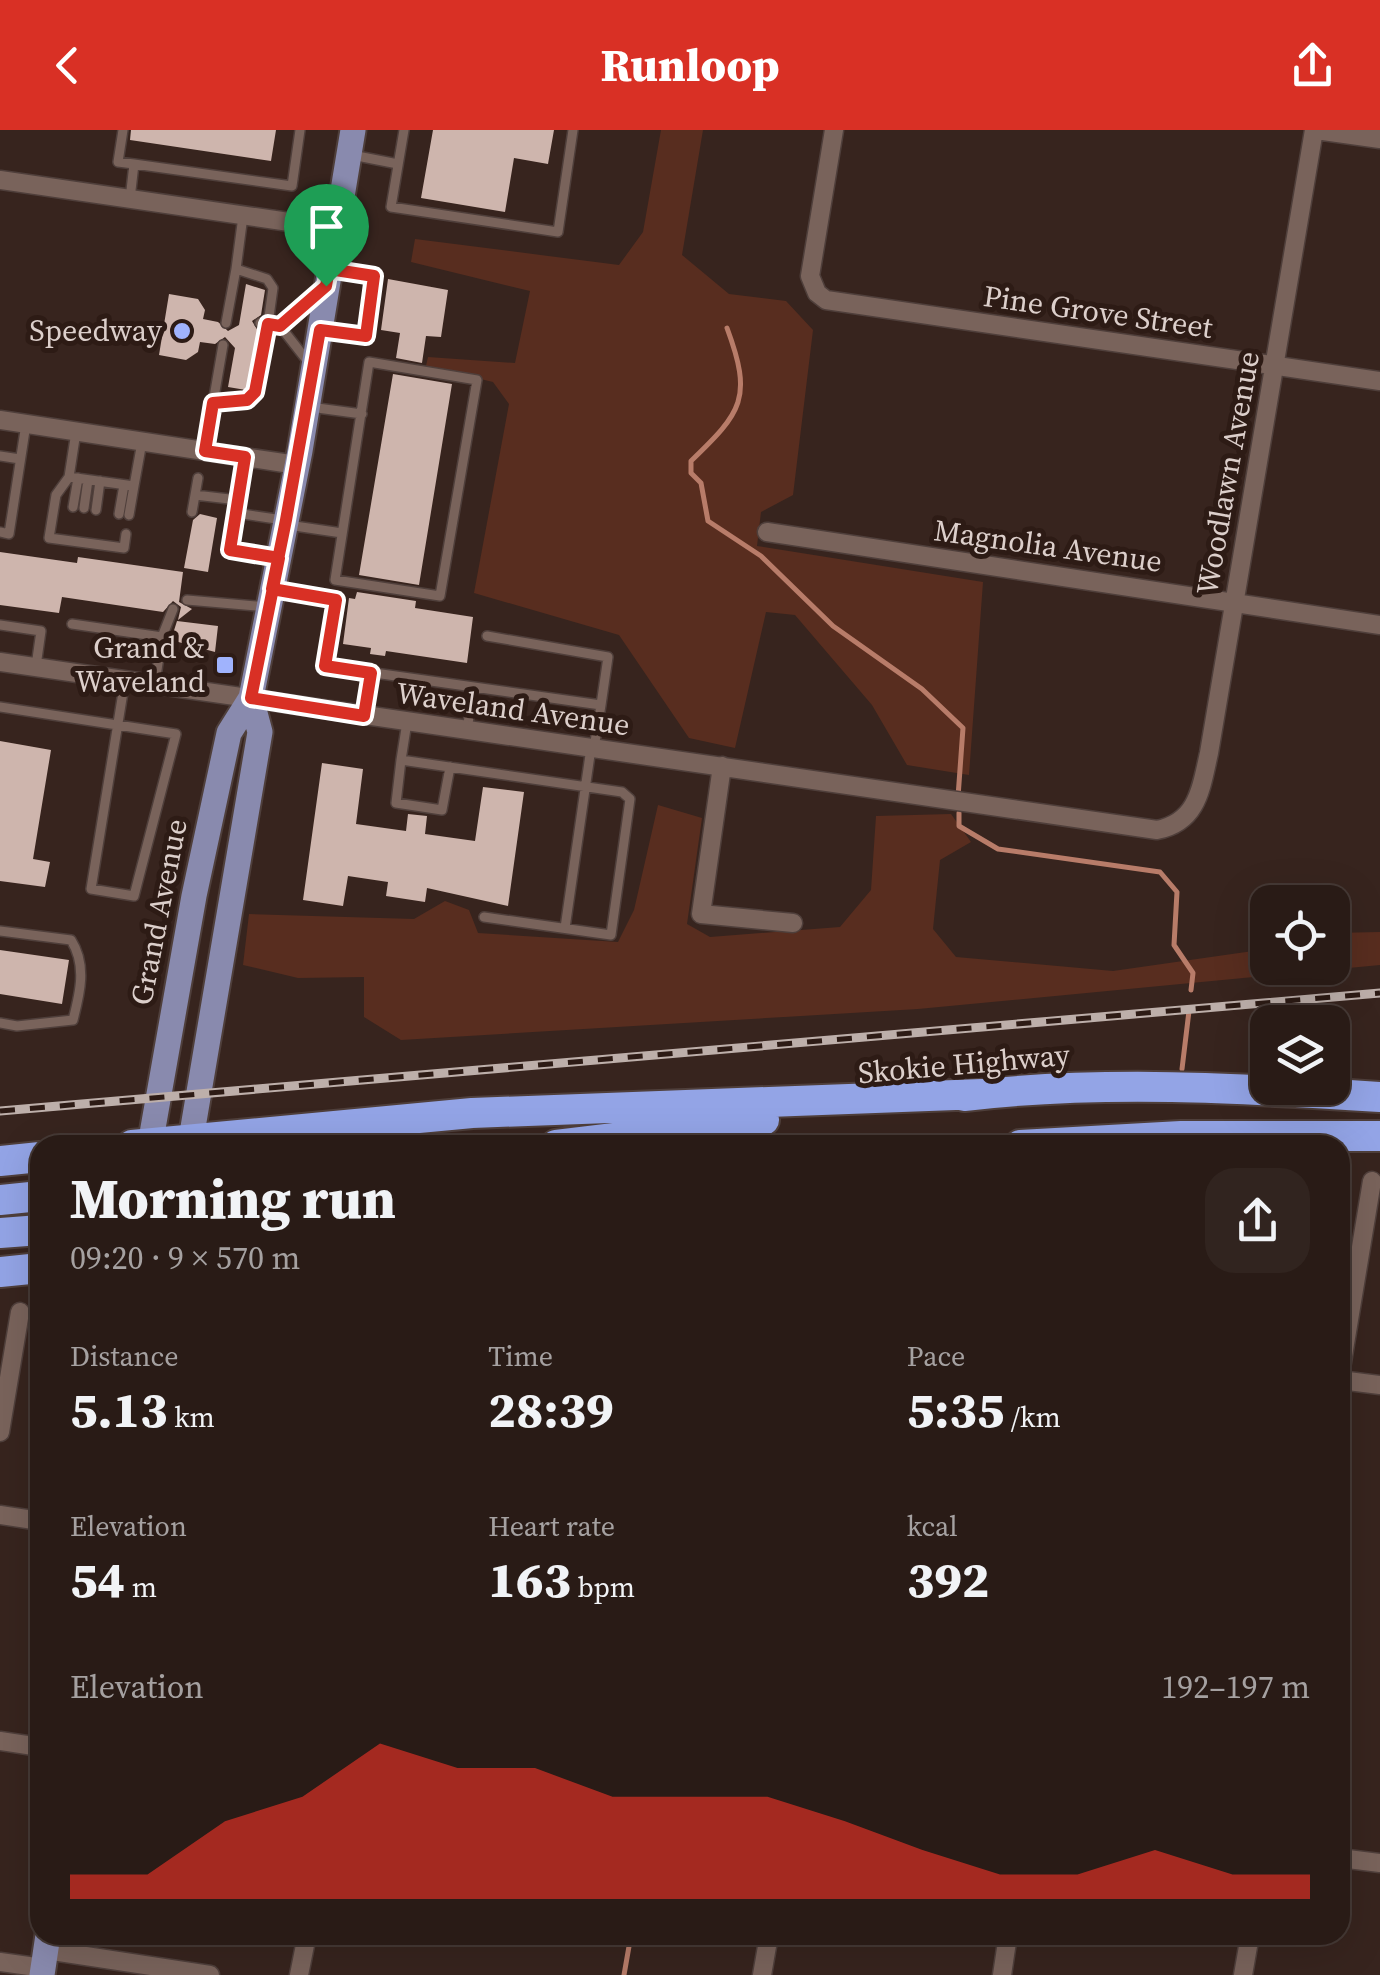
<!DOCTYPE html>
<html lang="en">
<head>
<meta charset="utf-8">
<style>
  body { margin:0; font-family:"Source Serif 4",serif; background:#31241f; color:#f1f3f6; height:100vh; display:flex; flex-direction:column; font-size:38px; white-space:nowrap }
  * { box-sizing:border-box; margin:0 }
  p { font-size:32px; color:#a5a1a1 }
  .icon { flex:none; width:55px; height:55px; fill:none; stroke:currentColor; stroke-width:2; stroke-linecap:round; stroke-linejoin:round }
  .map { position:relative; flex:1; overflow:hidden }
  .details { position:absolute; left:30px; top:1005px; width:1320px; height:810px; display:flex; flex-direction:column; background:#291b16; border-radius:30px; box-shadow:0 10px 40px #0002,0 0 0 2px #453935 }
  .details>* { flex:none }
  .buttons { position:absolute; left:1250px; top:755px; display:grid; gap:20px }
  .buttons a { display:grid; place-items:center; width:100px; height:100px; border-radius:20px; background:#291b16; box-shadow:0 10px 40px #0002,0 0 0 2px #453935; font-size:50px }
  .pin { position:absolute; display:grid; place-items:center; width:85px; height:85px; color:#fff; margin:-102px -42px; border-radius:50% 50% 50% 0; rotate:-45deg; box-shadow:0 0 10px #0007 }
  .pin .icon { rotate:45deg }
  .round { display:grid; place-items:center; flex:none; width:105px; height:105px; border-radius:30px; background:#31241f }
  .head { display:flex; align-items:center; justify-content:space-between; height:170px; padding:0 40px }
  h1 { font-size:55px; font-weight:800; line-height:75px }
  .figures { display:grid; grid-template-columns:repeat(3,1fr); gap:15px; height:170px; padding:10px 40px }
  .figures div { display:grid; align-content:center }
  .figures b { font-size:50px; font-weight:800 }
  .figures small { font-size:28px; font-weight:400 }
  .figures p { font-size:28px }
  .chart { height:280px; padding:20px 40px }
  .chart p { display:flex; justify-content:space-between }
  .chart svg { width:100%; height:180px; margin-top:10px; fill:#d93025; opacity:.7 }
  header { display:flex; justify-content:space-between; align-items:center; height:130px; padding:0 40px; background:#d93025; color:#fff; font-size:45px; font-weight:800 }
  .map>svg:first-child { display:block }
</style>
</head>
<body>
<header><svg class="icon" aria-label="back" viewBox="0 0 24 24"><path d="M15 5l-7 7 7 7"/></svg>Runloop<svg class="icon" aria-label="share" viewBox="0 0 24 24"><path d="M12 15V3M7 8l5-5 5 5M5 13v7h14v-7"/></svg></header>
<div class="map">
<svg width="1380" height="1845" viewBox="0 0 1380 1845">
  <rect width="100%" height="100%" fill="#37241e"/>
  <!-- green -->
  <path fill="#582d1f" d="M661,0H703L682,125L729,164L786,171L813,200L793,365L761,382L757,416L983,452L969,645L907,635L872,575L795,485L766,482L735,618L689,608L619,505L474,463L509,274L493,252L426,236L428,227L515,233L530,161L411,132L415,109L619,135L643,102Z
    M658,675L702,688L687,794L710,807L840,797L871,760L876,686L951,684L971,712L940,730L933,799L956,827L1113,841L1267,819L1268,838H1332L1333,803L1380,802V835L918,879L401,910L364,887V847L298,848L243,835L249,784L414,789L445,771L469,780L478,803L618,812L634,780Z"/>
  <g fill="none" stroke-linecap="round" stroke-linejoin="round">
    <!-- stream -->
    <path stroke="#b87c69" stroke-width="5" d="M727,198C753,268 742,282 691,331V343L701,353L708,391L761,426L833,496L922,559L963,598L958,667
      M959,683V696L998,719L1160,742L1177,762L1174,815L1193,843L1191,860
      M1182,939L1189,881
      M624,1845L631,1805"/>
  </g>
  <!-- building -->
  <path fill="#ceb5ad" d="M131,0H276L271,31L130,10Z
    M433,0H554L548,34L514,28L505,82L421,68Z
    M388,149L448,160L441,207L426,206L422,233L396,228L400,203L381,200Z
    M246,154L265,160L261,185L252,191L258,201L246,260L228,257L235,218L225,207L215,214L200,212L198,222L186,230L159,225L169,164L198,169L205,180L203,189L218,192L228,201L239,195Z
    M393,244L452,254L419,455L359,445Z
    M200,384L217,388L208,442L184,438L193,390Z
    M0,422L77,433L78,427L183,442L179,472L192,479L178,490L181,477L173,471L163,482L62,467L59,483L0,475Z
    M357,462L416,471L415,478L473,487L467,533L386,521L385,526L370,524L371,518L343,514L349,468L355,469Z
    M177,491L218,496L215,522L171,510Z
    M0,611L51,620L33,729L50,732L45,757L0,751Z
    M322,633L363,639L356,694L406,701L408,684L427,686L425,704L475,711L483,657L524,662L508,776L427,758L425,772L386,766L388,752L348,746L343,776L303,770Z
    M0,820L69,830L62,874L0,864Z"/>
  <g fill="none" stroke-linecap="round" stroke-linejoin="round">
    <!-- lane casing -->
    <g stroke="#4f3f3b" stroke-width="12">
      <path id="lane" d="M123,0L118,32L134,34
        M404,0L391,77L558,102L573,0
        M352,25L398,34
        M130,69L134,34L292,56L300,0
        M243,86L236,139L267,149L273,158L268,194L260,193
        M226,193L236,139
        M280,196L309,233
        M322,200L366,206L374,146L335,140
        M369,232L477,250L440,466L335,450Z
        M213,273L223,215
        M310,277L362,284
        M76,302L69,347L56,365L49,408L124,418L126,404
        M205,321L213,273L247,270L255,262L268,194L280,196L321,162
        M0,326L20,329
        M245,327L230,420L276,427
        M69,347L134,356L142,312
        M195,365L238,370
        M73,377L78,348
        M84,378L88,350
        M96,380L100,351
        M192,382L198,348
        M236,383L283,390
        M119,384L124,355
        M129,385L134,356
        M288,395L342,403
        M0,402L9,404L26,294
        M275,460L336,471L325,536L601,575L594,618
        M187,470L268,477
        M72,494L162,507L155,553
        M0,495L41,501L36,536
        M487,506L608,527L601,575
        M162,507L173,479
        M0,577L176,604L134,766L91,759L125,550
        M365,586L371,543
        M407,592L401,630L622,662L630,669L611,805L484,787
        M467,601L473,558
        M401,630L396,673L442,680L450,637
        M565,798L591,618
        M0,801L71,810C87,835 80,863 73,890L17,896L0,893"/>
    </g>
    <!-- street casing -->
    <g stroke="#4f3f3b" stroke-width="21">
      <path id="street" d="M834,0L810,146L817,163L826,170L1380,251
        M1316,0L1380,9
        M0,50L337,99
        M0,290L297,335
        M767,402L1380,495
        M0,532L1157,700C1198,692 1201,658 1209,623L1314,0
        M722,636L701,784L793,793
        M1340,1244L1372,1051
        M1340,1250L1380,1255
        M0,1302L20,1182
        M0,1385L40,1391
        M0,1611L40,1617
        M1340,1728L1380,1733
        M46,1820L210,1845
        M0,1832L43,1838
        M299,1845L307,1805
        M762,1845L769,1805
        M1002,1845L1008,1805
        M1243,1845L1250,1805"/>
    </g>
    <!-- primary casing -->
    <g stroke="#4f3f3b" stroke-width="29">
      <path id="primary" d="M150,1015L194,766L229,603L251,568L300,321L353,0
        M190,1015L260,602L251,568
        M42,1845L48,1805"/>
    </g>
    <!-- highway casing -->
    <g stroke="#4f3f3b" stroke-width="34">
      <path id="highway" d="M964,966C1101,950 1242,958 1380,967
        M132,1015L472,983L982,964
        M556,1015L764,990
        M1020,1015L1181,1006H1380
        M0,1031L40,1027
        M0,1070L40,1066
        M0,1103L40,1100
        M0,1142L40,1138"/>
    </g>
    <!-- lane -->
    <use href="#lane" stroke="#79635b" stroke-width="9"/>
    <!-- street -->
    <use href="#street" stroke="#79635b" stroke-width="18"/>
    <!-- primary -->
    <use href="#primary" stroke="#898aae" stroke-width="25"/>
    <!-- highway -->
    <use href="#highway" stroke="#93a4e6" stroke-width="30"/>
    <!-- rail casing -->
    <g stroke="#bdafaa" stroke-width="9">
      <path id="rail" d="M0,981L1380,863"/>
    </g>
    <!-- rail -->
    <use href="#rail" stroke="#2d1b15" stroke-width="5" stroke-dasharray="15" stroke-linecap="butt"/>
  </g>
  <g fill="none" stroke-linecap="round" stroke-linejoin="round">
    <!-- route casing -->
    <g stroke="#fff" stroke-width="20">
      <path id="route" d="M326,156L280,196L268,194L255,262L247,270L213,273L205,321L245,327L230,420L279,428L251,568L364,586L371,543L325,536L336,470L272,459L285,395L286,390L320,200L366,206L374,146L329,139L326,156"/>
    </g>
    <!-- route -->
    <use href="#route" stroke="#d93025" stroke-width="12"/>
  </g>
  <!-- markers -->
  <g fill="#a0b3fd" stroke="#2d1b15" stroke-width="4">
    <circle cx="182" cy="201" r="10"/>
    <rect x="215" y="525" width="20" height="20" rx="5"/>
  </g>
  <g text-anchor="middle" stroke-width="10" stroke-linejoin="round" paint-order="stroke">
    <!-- street labels -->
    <g font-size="30" fill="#dccfcb" stroke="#2d1b15">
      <text transform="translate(1098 182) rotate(8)" y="10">Pine Grove Street</text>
      <text transform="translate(1228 343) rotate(-80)" y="10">Woodlawn Avenue</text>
      <text transform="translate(1048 416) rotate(8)" y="10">Magnolia Avenue</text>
      <text transform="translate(513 579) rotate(8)" y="10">Waveland Avenue</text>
      <text transform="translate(159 782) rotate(-79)" y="10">Grand Avenue</text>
      <text transform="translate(964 934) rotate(-5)" y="10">Skokie Highway</text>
    </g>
    <!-- poi labels -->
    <g font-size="30" fill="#dccfcb" stroke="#2d1b15" text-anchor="end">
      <text x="162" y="211">Speedway</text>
      <text x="205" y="528">Grand &amp;<tspan x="205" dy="34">Waveland</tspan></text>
    </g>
  </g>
</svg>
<div class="buttons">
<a><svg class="icon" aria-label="locate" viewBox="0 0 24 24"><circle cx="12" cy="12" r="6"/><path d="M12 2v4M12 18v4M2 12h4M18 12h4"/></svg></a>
<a><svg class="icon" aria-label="layers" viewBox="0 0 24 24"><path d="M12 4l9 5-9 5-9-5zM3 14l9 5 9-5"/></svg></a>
</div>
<div class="pin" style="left:326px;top:156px;background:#1e9e55"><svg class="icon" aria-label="arrive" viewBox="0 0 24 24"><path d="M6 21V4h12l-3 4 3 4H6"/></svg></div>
<section class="details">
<div class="head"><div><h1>Morning run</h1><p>09:20 · 9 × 570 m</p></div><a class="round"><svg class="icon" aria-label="share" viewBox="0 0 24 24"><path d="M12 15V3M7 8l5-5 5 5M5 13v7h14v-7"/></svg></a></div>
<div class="figures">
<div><p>Distance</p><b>5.13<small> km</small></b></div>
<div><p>Time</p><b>28:39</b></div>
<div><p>Pace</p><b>5:35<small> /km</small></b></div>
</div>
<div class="figures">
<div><p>Elevation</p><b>54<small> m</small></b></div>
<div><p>Heart rate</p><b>163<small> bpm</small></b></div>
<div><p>kcal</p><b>392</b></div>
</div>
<div class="chart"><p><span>Elevation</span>192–197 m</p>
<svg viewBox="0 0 160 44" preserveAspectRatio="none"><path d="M0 44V38L10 38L20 25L30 19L40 6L50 12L60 12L70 19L80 19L90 19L100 25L110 32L120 38L130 38L140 32L150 38L160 38V44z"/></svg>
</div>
</section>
</div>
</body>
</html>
